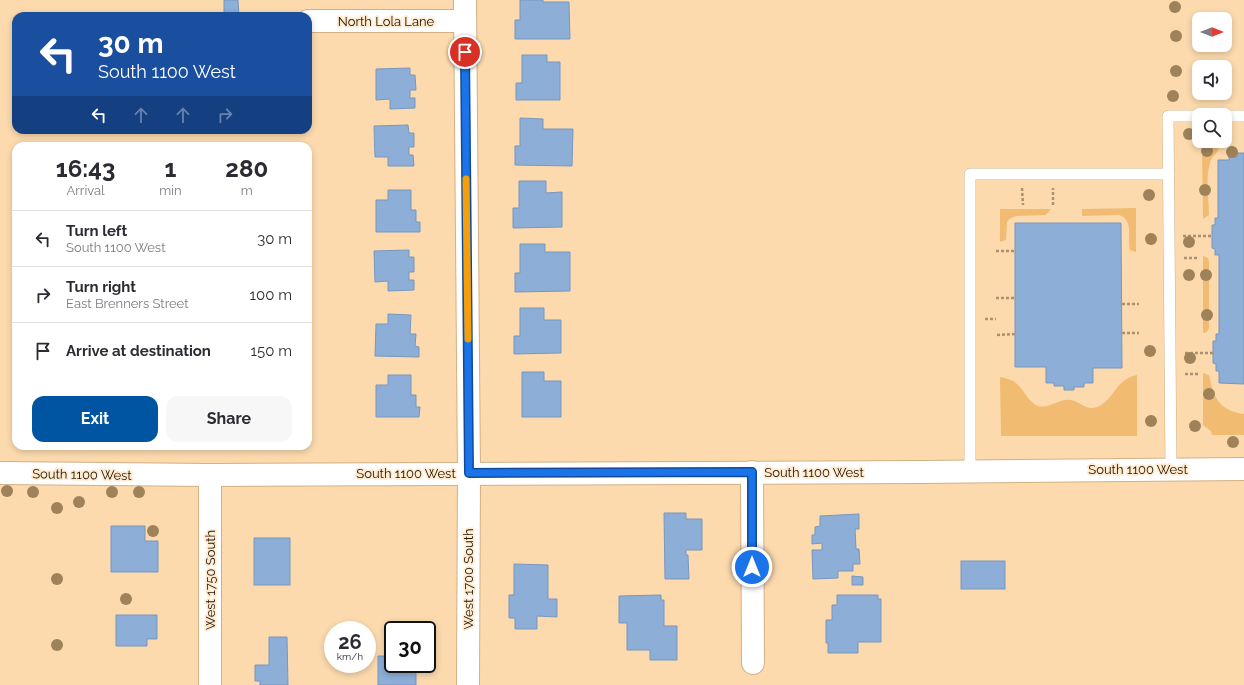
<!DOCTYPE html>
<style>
body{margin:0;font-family:Raleway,sans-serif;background:#f7f7f7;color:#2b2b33;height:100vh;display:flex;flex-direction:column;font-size:15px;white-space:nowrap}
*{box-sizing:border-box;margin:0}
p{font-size:13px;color:#7c7c81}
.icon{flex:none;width:22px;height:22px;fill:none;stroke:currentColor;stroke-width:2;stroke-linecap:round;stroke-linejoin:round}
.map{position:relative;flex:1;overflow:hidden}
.panel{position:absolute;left:12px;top:142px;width:300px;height:308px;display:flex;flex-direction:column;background:#fff;border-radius:12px;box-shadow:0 2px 6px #0003}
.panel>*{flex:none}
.hud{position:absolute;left:12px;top:12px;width:300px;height:122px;border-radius:12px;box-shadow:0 2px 6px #0003;background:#1a4fa0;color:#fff;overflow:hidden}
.needle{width:26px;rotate:90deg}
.buttons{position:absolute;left:1192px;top:12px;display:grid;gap:8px}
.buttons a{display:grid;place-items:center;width:40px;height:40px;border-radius:8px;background:#fff;box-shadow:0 2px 6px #0003;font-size:20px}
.speed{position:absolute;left:324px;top:621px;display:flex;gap:8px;font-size:20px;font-weight:700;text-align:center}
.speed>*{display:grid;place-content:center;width:52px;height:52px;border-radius:50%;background:#fff;box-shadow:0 2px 6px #0003;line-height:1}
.speed small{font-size:10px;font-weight:400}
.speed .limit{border:2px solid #111;border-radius:6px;background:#fff;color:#111}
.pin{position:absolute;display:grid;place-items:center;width:34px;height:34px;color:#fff;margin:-17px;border:2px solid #fff;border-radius:50%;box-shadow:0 1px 4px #0007}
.me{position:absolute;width:44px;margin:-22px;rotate:0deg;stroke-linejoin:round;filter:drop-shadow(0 0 3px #0008)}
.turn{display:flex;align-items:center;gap:14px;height:84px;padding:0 20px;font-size:18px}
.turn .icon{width:52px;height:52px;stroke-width:2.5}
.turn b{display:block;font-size:28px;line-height:34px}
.lanes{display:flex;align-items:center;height:38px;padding:0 20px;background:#0003;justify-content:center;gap:20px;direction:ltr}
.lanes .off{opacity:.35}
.eta{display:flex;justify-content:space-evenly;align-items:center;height:68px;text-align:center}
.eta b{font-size:24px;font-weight:700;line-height:28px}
.action{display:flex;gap:8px;margin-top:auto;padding:8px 20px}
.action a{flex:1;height:46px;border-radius:12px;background:#0055a3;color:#fff;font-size:16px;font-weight:700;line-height:46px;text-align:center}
.action a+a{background:#f7f7f7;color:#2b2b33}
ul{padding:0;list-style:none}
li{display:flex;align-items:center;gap:12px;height:56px;padding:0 20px;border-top:1px solid #e1e1e2}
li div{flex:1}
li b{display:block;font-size:15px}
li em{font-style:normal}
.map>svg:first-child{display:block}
.green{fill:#f1bb72}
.building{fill:#8daed6;stroke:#7797bf}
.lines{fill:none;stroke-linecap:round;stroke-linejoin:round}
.lane-casing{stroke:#d2b085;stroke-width:12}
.street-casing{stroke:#d2b085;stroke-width:24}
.path{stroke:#aa916f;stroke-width:2.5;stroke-dasharray:3 2;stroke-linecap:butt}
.lane{stroke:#fff;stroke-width:11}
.street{stroke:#fff;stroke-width:22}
.tree{fill:#9f825a}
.route-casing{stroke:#114b97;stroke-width:10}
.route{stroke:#1a73e8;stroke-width:7}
.slow{stroke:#f59e0b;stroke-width:7}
.labels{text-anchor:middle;stroke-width:3.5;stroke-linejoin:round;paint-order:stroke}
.street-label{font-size:13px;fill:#221605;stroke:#ffeacf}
</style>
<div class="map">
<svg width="1244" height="685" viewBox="0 0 1244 685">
<rect width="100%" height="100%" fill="#fcdaae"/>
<g class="green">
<path d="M1202,147h17c-1,7 -8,9 -9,16 -5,16 -1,35 -1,52l-6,4z"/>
<path d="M1136,208v44l-6,-2c-3,-12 4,-31 -11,-35l-37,1v-7z"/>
<path d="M1000,209h51l-5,6 -30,1 -7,3 -2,3 -1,18 -6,2z"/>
<path d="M1203,256l5,2 1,4v66l-2,4 -4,1z"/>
<path d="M1203,373l6,2c5,24 10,35 35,39v21h-32l-1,-4 -8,-6z"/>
<path d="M1137,375v61h-136l-1,-59c6,1 13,3 17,7 8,7 11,18 21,22 12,3 21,-8 33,-6 10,2 15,11 26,7 17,-6 18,-28 40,-32z"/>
</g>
<g class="building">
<path d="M224,0h14l1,16h-15z"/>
<path d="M520,0h23v2h26l1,37h-55v-19h5z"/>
<path d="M522,55h25v7h13v38h-44v-17h6z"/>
<path d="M410,68v7h5l1,15h-6v8h5v10l-25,1v-10l-14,1v-31z"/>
<path d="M520,118l23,1v10h30l-1,37 -57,-1v-19h5z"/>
<path d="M408,125l1,8h5v14h-5v8h4l1,11h-26v-9h-13l-1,-31z"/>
<path d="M1237,153h7v231l-25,-1v-12h-3v-7l-3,-1v-22h3v-7h3v-79h-4v-6l-3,-1v-23h3v-7h3v-58h11v-3h8z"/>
<path d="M519,181h27v12l16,-1v35l-49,1v-20h6z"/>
<path d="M388,190h23v20h5v12h4v10h-44v-32h12z"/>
<path d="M1015,223h106l1,145h-29v15h-9v4h-10v3h-10v-4h-10v-3h-8v-16h-31z"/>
<path d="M520,244h25v8h25v39l-55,1v-19h5z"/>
<path d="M409,250v7h5v15h-5v8h5v10l-26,1v-10l-13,1 -1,-31z"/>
<path d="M520,308h24v12h17v33l-47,1v-18h6z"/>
<path d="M388,314l23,1 -1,19h6l-1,12 4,1v10l-44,-1 1,-32h12z"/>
<path d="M522,372h22v9h17v36h-39z"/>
<path d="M388,375h23v20h5v12h4l-1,10h-43v-32h12z"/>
<path d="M664,513h22v6h16v31h-16v5h2l1,24h-24z"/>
<path d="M859,514v15h-4l1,20h3l1,15h-7v7h-15v7l-25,1 -1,-29h10v-7l-10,1v-9h3v-8l5,-1v-10z"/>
<path d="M111,526h34v15h13v31h-47z"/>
<rect x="254" y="538" width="36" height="47"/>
<rect x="961" y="561" width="44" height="28"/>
<path d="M514,564l34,1v34h9v18l-20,-1v13h-22v-11h-6v-23h5z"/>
<path d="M852,576l11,1v8h-11z"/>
<path d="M661,595v5h3v26h13v34h-27v-10h-23v-27h-8v-27z"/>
<path d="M837,595h41v4h3v43h-23v11h-30v-10h-2v-23h6v-15h5z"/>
<path d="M116,615h41v24h-10v7h-31z"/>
<path d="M269,637h18l1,48h-28v-4h-5v-16h14z"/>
<path d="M378,656h15v8h23v21h-38z"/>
</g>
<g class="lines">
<g class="lane-casing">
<g id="lane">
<path d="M1225,116h19"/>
<path d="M1171,468l-3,-352h31"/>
<path d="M970,471v-297h199"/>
</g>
</g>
<g class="street-casing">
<g id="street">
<path d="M465,0l4,473 -1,212"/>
<path d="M308,21h157"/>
<path d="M752,472l1,191"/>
<path d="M0,473l210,2 712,-3 322,-3"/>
<path d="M210,475v210"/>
</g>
</g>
<g class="path">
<path d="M1022,188l1,17"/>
<path d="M1053,205v-17"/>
<path d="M1183,236h29"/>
<path d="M996,251h19"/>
<path d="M1184,258h15"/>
<path d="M996,298h19"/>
<path d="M1122,304h17"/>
<path d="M985,319h11"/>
<path d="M1122,333h17"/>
<path d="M997,335l18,-1"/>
<path d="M1185,353h28"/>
<path d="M1185,374h14"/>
</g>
<use href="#lane" class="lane"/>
<use href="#street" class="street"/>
</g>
<g class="tree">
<circle cx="1175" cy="7" r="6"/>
<circle cx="1176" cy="36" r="6"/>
<circle cx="1176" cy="71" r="6"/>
<circle cx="1173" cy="96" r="6"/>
<circle cx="1189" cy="134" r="6"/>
<circle cx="1207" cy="151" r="6"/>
<circle cx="1232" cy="152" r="6"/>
<circle cx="1205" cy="190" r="6"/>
<circle cx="1149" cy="195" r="6"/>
<circle cx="1151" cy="239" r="6"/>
<circle cx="1189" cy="242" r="6"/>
<circle cx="1189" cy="275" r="6"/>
<circle cx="1206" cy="275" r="6"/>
<circle cx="1207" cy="315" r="6"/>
<circle cx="1150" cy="351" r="6"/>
<circle cx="1190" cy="358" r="6"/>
<circle cx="1209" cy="394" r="6"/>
<circle cx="1151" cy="421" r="6"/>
<circle cx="1195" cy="426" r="6"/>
<circle cx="1233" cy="442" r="6"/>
<circle cx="7" cy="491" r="6"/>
<circle cx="33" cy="492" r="6"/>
<circle cx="112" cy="492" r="6"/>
<circle cx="139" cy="492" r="6"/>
<circle cx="79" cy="502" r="6"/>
<circle cx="57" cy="508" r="6"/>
<circle cx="153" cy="531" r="6"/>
<circle cx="57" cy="579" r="6"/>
<circle cx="126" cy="599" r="6"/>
<circle cx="57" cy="645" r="6"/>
</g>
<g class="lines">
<g class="route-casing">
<path id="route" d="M465,52l4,421 283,-1v95"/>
</g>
<use href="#route" class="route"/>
<path class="slow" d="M466,179l2,160"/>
</g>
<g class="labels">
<g class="street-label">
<text x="386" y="26">North Lola Lane</text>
<text x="1138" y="474">South 1100 West</text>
<text x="814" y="477">South 1100 West</text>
<text x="406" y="478">South 1100 West</text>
<text transform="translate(82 474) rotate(1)" y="5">South 1100 West</text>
<text transform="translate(468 579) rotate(-90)" y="5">West 1700 South</text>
<text transform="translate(210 580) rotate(-90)" y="5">West 1750 South</text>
</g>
</g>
</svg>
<div class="buttons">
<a><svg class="needle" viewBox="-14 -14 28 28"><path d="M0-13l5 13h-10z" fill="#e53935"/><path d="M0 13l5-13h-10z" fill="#7c7c81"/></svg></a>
<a><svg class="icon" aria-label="sound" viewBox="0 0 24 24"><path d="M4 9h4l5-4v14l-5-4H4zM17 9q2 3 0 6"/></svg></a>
<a><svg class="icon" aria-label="search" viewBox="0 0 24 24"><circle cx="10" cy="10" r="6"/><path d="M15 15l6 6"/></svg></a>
</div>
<div class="speed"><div>26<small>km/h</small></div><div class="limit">30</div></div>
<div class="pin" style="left:465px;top:52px;background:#d93025"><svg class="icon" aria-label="arrive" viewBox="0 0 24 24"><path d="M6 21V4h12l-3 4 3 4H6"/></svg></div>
<svg class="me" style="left:752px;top:567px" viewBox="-20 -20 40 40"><circle r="17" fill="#1a73e8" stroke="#fff" stroke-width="3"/><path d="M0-11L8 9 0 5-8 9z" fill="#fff"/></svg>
<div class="hud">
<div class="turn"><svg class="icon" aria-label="left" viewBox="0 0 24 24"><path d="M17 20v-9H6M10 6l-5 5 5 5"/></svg><div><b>30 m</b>South 1100 West</div></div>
<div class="lanes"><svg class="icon" aria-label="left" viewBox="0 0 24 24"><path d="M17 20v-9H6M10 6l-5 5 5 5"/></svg><svg class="icon off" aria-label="ahead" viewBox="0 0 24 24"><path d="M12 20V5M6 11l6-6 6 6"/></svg><svg class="icon off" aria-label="ahead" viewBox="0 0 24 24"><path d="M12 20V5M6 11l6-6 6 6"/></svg><svg class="icon off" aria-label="right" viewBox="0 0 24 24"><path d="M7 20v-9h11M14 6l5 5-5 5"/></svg></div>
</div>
<section class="panel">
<div class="eta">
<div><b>16:43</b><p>Arrival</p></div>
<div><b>1</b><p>min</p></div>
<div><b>280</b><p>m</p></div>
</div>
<ul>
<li><svg class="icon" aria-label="left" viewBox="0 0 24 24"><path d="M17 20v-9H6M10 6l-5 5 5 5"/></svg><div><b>Turn left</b><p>South 1100 West</p></div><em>30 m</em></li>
<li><svg class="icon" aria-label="right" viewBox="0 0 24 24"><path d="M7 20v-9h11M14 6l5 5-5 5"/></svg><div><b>Turn right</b><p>East Brenners Street</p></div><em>100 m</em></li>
<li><svg class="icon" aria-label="arrive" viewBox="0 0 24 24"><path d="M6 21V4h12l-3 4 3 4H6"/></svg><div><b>Arrive at destination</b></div><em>150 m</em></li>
</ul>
<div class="action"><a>Exit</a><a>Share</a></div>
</section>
</div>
